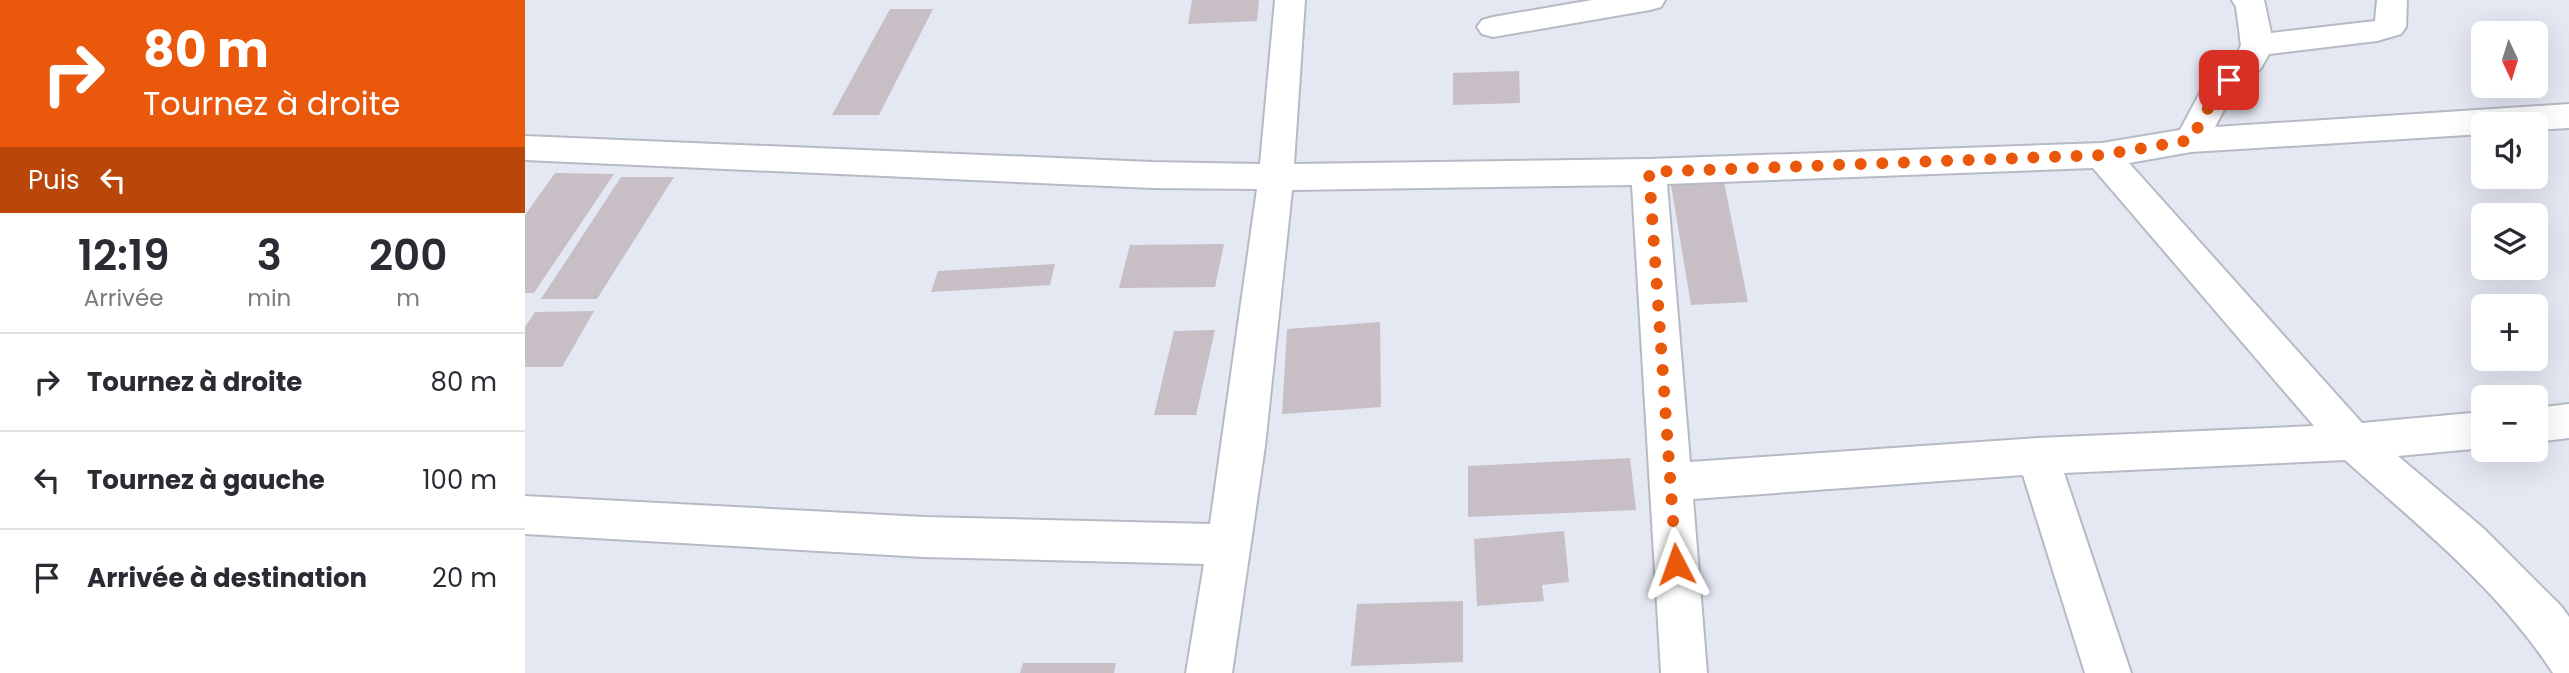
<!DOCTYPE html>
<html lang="fr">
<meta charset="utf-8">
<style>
body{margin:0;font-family:Poppins,sans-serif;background:#f2f2f3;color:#2b2b33;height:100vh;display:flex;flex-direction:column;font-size:26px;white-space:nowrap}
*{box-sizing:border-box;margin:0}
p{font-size:23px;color:#7c7c81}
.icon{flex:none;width:38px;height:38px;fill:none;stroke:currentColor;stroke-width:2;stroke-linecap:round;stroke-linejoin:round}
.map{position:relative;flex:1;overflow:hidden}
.panel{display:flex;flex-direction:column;background:#fff;width:525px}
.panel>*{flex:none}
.top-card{background:#ea580c;color:#fff;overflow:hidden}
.needle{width:46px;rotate:176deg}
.tools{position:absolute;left:1946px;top:21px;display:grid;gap:14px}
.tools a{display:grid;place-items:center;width:77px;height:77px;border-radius:10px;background:#fff;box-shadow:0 7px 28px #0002;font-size:35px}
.pin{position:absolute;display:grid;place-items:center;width:60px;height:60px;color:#fff;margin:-30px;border-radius:14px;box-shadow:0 4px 10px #0006}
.me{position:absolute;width:77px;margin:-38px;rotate:356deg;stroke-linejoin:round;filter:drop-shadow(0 0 5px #0008)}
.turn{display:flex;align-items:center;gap:24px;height:147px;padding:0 28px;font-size:32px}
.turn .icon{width:91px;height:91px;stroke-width:2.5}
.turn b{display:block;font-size:49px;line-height:60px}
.then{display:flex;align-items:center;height:66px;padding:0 28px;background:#0003;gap:14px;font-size:26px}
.eta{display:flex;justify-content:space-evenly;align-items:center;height:119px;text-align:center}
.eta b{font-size:42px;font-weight:600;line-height:49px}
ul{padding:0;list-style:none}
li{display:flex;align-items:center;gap:21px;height:98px;padding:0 28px;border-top:2px solid #e1e1e2}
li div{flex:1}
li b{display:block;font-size:26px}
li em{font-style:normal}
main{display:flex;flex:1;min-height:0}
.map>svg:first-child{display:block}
.building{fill:#c8bec5}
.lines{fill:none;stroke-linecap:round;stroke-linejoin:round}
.minor-casing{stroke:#b6bac5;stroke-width:4}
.minor{fill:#fff;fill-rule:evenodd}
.route{stroke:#ea580c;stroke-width:12;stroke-dasharray:0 21.6}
</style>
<main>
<section class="panel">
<div class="top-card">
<div class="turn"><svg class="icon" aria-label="right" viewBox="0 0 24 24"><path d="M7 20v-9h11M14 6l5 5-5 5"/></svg><div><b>80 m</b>Tournez à droite</div></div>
<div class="then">Puis<svg class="icon" aria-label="left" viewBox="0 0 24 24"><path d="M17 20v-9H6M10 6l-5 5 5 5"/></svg></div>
</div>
<div class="eta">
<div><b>12:19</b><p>Arrivée</p></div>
<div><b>3</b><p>min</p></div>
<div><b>200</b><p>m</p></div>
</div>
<ul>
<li><svg class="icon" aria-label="right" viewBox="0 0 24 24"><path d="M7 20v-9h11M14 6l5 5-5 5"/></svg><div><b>Tournez à droite</b></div><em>80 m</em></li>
<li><svg class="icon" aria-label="left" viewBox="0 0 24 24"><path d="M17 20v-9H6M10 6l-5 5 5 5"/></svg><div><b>Tournez à gauche</b></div><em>100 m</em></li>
<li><svg class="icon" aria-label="arrive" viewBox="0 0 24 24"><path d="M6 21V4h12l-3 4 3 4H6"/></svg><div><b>Arrivée à destination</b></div><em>20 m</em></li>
</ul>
</section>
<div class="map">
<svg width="2044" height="673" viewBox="0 0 2044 673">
<rect width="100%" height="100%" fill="#e4e8f3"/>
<g class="building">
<path d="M667,0h67l-2,21 -69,3z"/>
<path d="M365,9h43l-54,106h-47z"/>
<path d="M994,71l1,32 -67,2v-32z"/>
<path d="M30,173l59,1 -80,119h-9v-78z"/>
<path d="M96,177h53l-77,122h-56z"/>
<path d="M1199,182l24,120 -57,3 -20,-120z"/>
<path d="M699,244l-9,43 -96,1 11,-43z"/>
<path d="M530,264l-5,21 -119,7 7,-21z"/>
<path d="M69,311l-32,56h-37v-40l10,-15z"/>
<path d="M855,322l1,85 -99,7 5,-85z"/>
<path d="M690,330l-19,85h-42l20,-84z"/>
<path d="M1105,458l6,52 -168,7v-51z"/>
<path d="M1039,531l5,51 -27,3 2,16 -67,5 -3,-67z"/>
<path d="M938,601v61l-112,4 6,-62z"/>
<path d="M498,663h93l-2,10h-94z"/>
</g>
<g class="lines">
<g class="minor-casing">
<g id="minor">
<path d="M750,0h30l-11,164 355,-5 453,-16 78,-13 22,-41 35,-35 4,-9 -5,-38 -4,-7h32l7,33 104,-12 2,-21h30l-1,27 -5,7 -24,7 -108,13 -8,14 -34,36 -12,23 354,-23v24l-33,2v-6h-53v10l-292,18 -62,11 233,260 121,-11v36l-85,8 85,72 78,78 8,11v56h-16c-54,-83 -134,-147 -208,-213l-281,13 67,200h-46l-62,-198 -330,24 14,174h-46l-29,-488 -340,5 -27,256 -33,227h-46l18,-109 -280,-7 -399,-23v-38l399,21 286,7 47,-335 -105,-1 -627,-28v-24l627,26 108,2zM1568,168l221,258 -276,12 -348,24 -23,-278z"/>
<path d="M1067,0h73l-4,7 -11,3 -157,27 -11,-3 -5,-7 5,-7 11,-3z"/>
<path d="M2044,404v34l-33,4v-34z"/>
</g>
</g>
<use href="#minor" class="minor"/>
</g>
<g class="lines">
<path class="route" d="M1151,564l-27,-392 453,-17 89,-15 23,-43 15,-17"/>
</g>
</svg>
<div class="tools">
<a><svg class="needle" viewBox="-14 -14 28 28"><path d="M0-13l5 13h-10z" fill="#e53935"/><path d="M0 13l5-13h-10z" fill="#7c7c81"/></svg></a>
<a><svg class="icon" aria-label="sound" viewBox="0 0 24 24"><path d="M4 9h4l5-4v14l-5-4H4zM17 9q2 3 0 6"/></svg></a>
<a><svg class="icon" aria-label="layers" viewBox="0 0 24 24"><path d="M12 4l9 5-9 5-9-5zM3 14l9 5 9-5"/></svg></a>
<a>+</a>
<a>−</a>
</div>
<div class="pin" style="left:1704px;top:80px;background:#d93025"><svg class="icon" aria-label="arrive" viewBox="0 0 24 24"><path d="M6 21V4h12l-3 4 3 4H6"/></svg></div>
<svg class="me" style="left:1151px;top:564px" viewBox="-20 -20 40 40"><path d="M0-17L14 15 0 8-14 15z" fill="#ea580c" stroke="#fff" stroke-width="4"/></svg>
</div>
</main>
